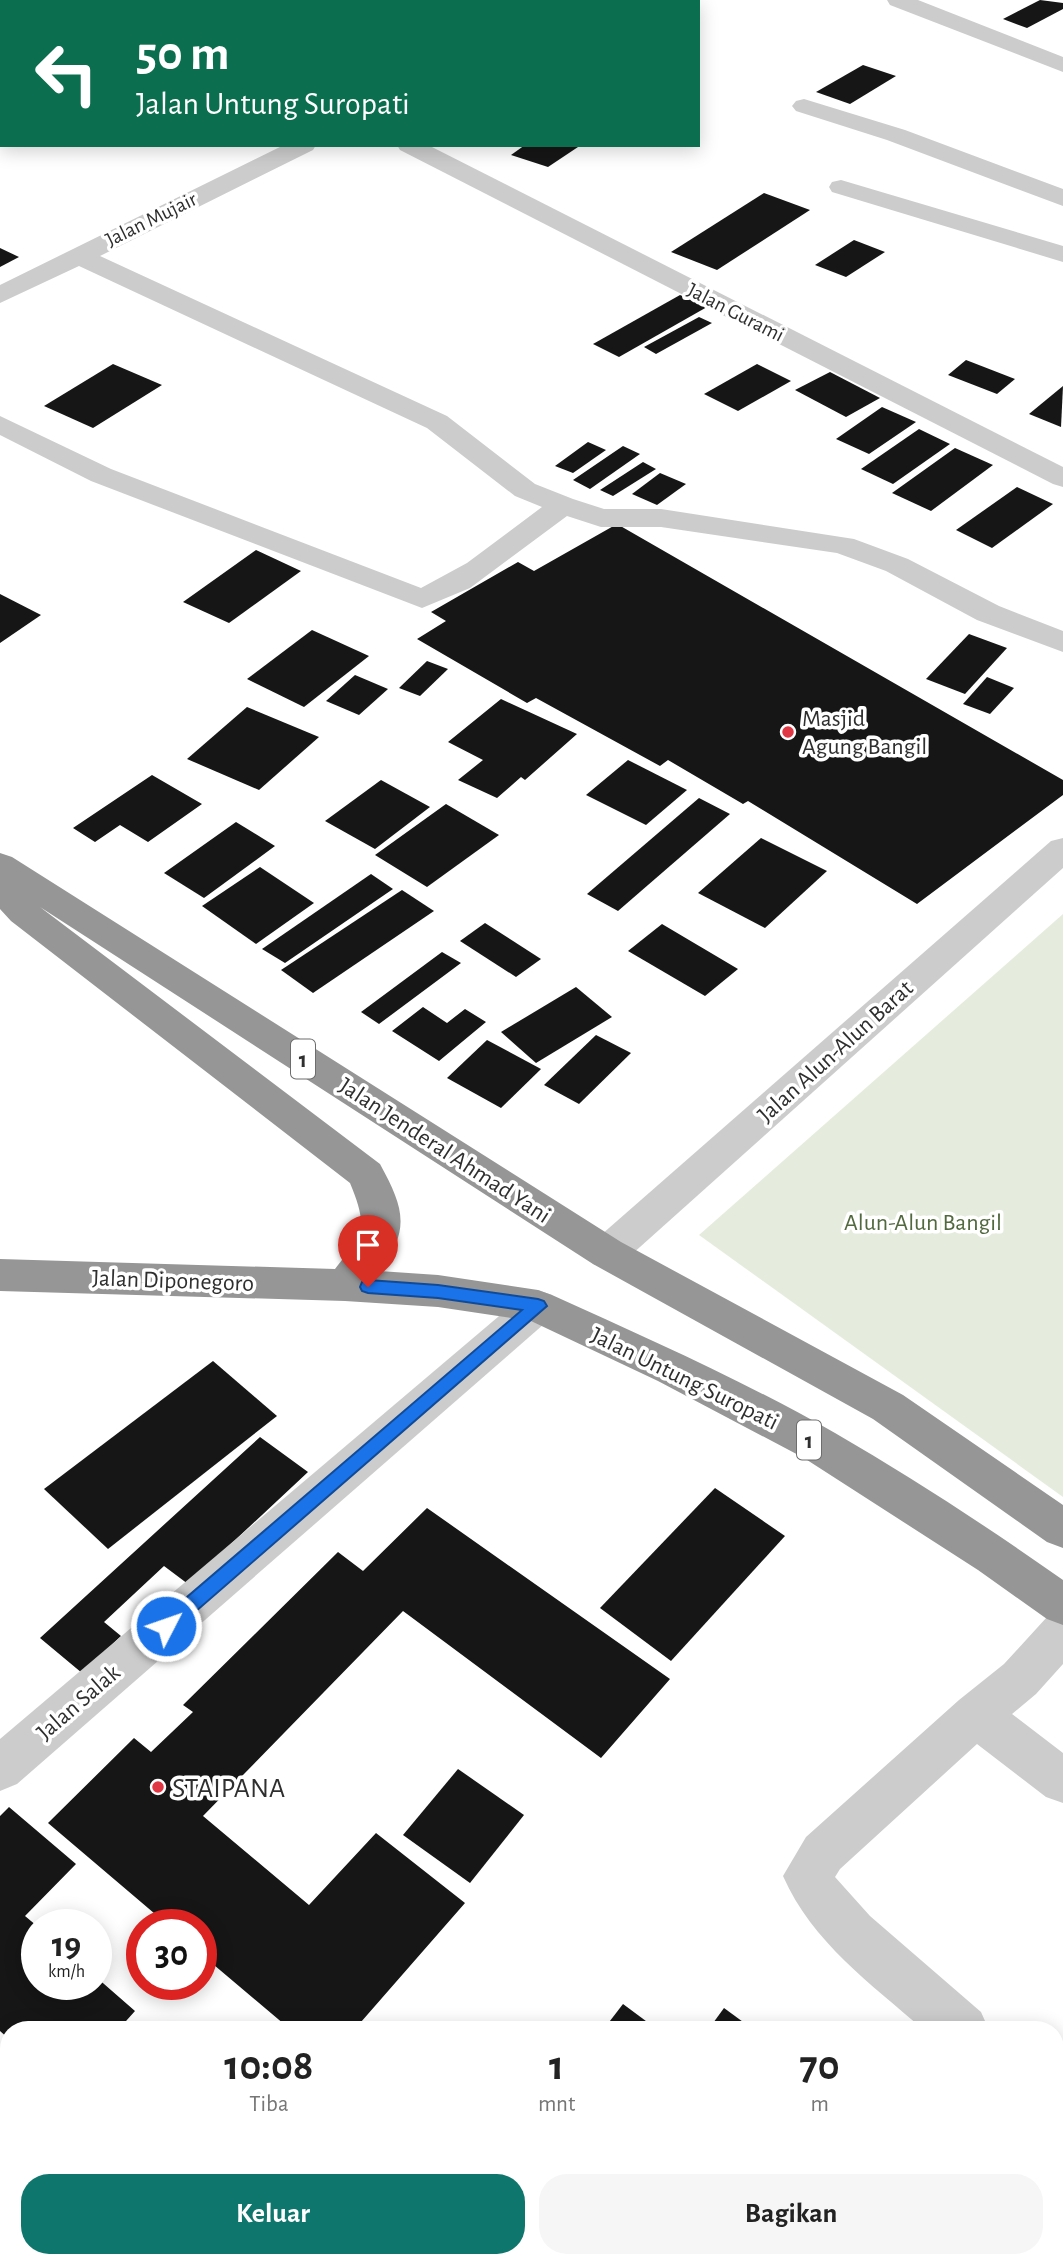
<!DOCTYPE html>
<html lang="id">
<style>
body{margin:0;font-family:"Alegreya Sans",sans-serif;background:#f6f6f6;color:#222;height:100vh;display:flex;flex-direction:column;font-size:26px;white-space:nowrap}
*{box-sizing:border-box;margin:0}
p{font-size:23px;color:#767676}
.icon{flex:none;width:38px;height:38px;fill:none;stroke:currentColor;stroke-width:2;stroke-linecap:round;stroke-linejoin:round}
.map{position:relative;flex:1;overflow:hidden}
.side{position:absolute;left:0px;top:2021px;width:1064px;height:247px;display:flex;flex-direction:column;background:#fff;border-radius:28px 28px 0 0;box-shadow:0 4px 18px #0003}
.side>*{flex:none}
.banner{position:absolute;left:0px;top:0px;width:700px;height:147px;box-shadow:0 4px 18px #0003;background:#0b6e4f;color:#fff;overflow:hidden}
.speed{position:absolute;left:21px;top:1909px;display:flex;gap:14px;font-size:35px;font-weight:700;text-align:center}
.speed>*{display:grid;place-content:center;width:91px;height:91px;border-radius:50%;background:#fff;box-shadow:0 4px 18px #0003;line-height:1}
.speed small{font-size:18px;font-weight:400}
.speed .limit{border:10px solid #d22;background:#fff;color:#111}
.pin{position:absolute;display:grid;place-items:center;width:60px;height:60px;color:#fff;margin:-72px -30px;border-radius:50% 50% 50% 0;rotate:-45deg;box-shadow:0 0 7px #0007}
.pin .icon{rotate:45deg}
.me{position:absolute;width:77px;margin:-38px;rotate:49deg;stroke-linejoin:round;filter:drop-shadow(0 0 5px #0008)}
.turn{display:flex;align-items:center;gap:24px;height:147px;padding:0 21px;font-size:32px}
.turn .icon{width:91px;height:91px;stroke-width:2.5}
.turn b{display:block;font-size:49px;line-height:60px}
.eta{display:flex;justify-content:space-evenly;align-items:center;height:119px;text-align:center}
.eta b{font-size:42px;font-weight:700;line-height:49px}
.action{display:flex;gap:14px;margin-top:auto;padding:14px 21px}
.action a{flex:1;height:80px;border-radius:28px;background:#0f766e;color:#fff;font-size:28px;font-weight:700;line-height:80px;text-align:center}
.action a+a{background:#f6f6f6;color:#222}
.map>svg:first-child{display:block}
.green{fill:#e5ecdd}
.building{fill:#161616}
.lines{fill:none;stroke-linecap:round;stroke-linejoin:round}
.street{fill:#ccc;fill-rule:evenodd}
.highway{fill:#969696;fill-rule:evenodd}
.route{fill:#1a73e8;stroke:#114b97;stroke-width:2}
.poi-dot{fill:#df3844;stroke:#fff;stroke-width:2.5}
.labels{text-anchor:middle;stroke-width:7;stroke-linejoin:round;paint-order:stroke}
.far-street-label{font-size:21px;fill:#2f2f2f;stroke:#fff}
.shield{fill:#fff;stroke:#6d6d6d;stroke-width:2}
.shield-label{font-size:23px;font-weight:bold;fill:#2f2f2f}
.poi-label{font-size:24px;fill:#2f2f2f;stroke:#fff;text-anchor:start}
.street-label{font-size:24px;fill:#2f2f2f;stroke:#fff}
.park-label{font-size:24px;fill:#52693e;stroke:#fff}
.near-poi-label{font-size:28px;fill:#2f2f2f;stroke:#fff;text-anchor:start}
</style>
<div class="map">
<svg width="1063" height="2267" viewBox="0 0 1063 2267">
<rect width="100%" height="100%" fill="#fff"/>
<path class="green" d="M1063,914v583l-364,-262z"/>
<g class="building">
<path d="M1040,0l23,3v6l-36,19 -24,-9z"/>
<path d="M863,65l33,11 -46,28 -34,-12z"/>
<path d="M525,145h56l-33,22 -37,-12z"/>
<path d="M764,193l46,17 -93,60 -46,-18z"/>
<path d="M854,240l31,12 -39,25 -31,-12z"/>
<path d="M0,248l19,9 -19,10z"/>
<path d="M680,295l27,12 -88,50 -26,-13z"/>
<path d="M699,317l13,6 -56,31 -12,-7z"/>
<path d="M966,360l49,19 -18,15 -49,-19z"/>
<path d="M113,364l49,21 -69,43 -49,-22z"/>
<path d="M757,364l34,17 -53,30 -34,-17z"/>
<path d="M830,372l50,26 -34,19 -51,-27z"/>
<path d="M1063,386l-2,41 -32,-13z"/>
<path d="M882,407l34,15 -47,32 -33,-15z"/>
<path d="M919,429l31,15 -57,40 -32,-15z"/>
<path d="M588,442l18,8 -33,23 -18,-7z"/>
<path d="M623,446l17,8 -50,35 -17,-9z"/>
<path d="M955,448l38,17 -62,46 -39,-18z"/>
<path d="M643,462l13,7 -43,27 -13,-6z"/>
<path d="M660,473l26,11 -29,21 -25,-11z"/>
<path d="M1017,487l36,17 -61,44 -36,-18z"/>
<path d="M617,524l446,256v15l-146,109 -169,-103 -5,3 -75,-44 -8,6 -124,-68 -9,5 -110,-64 29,-18 -15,-9 87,-50 16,9z"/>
<path d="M256,550l45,21 -72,52 -46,-21z"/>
<path d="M0,594l41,21 -41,28z"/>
<path d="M312,630l57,26 -65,51 -57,-28z"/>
<path d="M969,634l38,14 -42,46 -39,-15z"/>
<path d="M427,661l21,8 -28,27 -21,-8z"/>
<path d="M355,675l33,14 -29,26 -33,-14z"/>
<path d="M987,677l27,11 -24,26 -27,-10z"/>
<path d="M501,699l76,35 -52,46 -4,-3 -24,21 -39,-18 25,-20 -35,-18z"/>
<path d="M247,707l72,30 -60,53 -72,-31z"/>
<path d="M628,760l59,30 -41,35 -60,-30z"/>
<path d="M152,775l50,29 -54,38 -28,-17 -25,17 -22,-14z"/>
<path d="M381,780l49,27 -55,42 -50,-28z"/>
<path d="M699,798l31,16 -112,97 -31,-17z"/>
<path d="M446,804l53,31 -72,52 -52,-32z"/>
<path d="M236,822l39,24 -71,52 -40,-25z"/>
<path d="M761,838l66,33 -62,57 -67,-35z"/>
<path d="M260,867l54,36 -58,41 -54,-38z"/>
<path d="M371,874l22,15 -108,74 -23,-14z"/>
<path d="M402,890l32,21 -121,82 -32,-23z"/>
<path d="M485,923l56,36 -25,18 -56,-36z"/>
<path d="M662,924l76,45 -33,27 -77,-45z"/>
<path d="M442,952l19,11 -82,61 -18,-12z"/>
<path d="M576,987l36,30 -76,46 -35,-31z"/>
<path d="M423,1007l24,16 18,-14 21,13 -47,39 -47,-30z"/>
<path d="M596,1035l35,18 -52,51 -35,-19z"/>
<path d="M487,1040l54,29 -40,39 -54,-30z"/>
<path d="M213,1361l64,55 -169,133 -64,-60z"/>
<path d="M260,1437l48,35 -120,112 -24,-18 -60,56 17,14 -39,37 -42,-35z"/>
<path d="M715,1488l70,48 -114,125 -71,-53z"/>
<path d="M427,1508l243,171 -69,79 -198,-147 -200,205 106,89 67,-72 89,70 -111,127h-63l-90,-76v-29h-33l-120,-102 86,-85 17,14 42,-40 -10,-7 155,-153 25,19z"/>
<path d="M458,1769l66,46 -54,68 -67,-48z"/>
<path d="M9,1807l67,57 -51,52 12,10v58h59v-7l39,34 -17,19h-109v9l-9,-8v-215z"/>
<path d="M623,2004l35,26h-55z"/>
<path d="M724,2008l30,22h-46z"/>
<path d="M0,2063l9,8v172l-9,-8z"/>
<path d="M1055,2142l8,7v118h-98l-8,-8h98z"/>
<path d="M26,2259h121l-7,8h-106z"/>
</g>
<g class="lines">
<g class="street">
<path d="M122,0h25l1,2h-25z"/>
<path d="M563,0h24l1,2h-24z"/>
<path d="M622,0h26l-27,2z"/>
<path d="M887,0h31l145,57v15l-173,-67z"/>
<path d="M804,99l101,31 158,59v17l-176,-66 -91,-29 -4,-5 4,-5z"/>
<path d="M284,145h32l-3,5 -213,106 347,160 88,68 38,15 31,10h57l193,30 54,20 91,47 64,25v21l-86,-32 -91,-49 -49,-18 -176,-26h-60l-34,-11 -97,72 -48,20 -331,-127 -91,-46v-19l111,53 310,119 46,-25 75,-56 -27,-11 -88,-68 -348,-162 -79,37v-18z"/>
<path d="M397,145h31l635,322v20l-10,-3 -653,-334z"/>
<path d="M841,180l222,66v16l-231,-70 -3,-5 3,-5z"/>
<path d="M1063,838v30l-442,396 -14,5 -14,-5 -6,-11 6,-11 458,-401z"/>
<path d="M538,1290l14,5 6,11 -6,11 -535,467 -17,7v-52l524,-444z"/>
<path d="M1063,1611v53l-27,30 -24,20 51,39v50l-17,-6 -69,-53 -137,125 -5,8 35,39 111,96 8,18h-65c-53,-46 -112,-88 -141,-154l23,-39 153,-137 45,-36 43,-47z"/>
<path d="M1055,2085l8,3v56l-8,-3z"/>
</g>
<path class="highway" d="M0,853l12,4 609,385 282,153 160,110v43l-16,-6 -174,-123 -280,-155 -553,-357 340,257c24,44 31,66 -1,107l59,4 100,15 14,5c95,43 192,86 283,138 78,45 154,95 228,147v45l-16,-6 -69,-49 -174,-112 -146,-77 -127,-60 -93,-14 -93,-6 -345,-10v-32l335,10c29,-37 33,-42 15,-86l-339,-262 -11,-12z"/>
</g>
<path class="route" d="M368,1280l70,5 100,14 6,2 3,5 -375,326 -6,3 -7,-3 -3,-6 3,-5 363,-311 -84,-12 -70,-5 -6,-2 -2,-4 2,-5z"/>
<g class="poi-dot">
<circle cx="788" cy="732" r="7"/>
<circle cx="158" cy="1787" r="7"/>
</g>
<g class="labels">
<g class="far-street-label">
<text transform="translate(151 219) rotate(-26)" y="7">Jalan Mujair</text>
<text transform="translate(736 312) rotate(27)" y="7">Jalan Gurami</text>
</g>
<g class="shield">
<rect x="291" y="1039.5" width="24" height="39" rx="5"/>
<rect x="797" y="1420.5" width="24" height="39" rx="5"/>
</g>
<g class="shield-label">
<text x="303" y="1067">1</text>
<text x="809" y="1448">1</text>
</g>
<g class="poi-label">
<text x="802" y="726">Masjid<tspan x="802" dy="28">Agung Bangil</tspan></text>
</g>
<g class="street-label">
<text transform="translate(835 1051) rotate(-42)" y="8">Jalan Alun-Alun Barat</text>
<text transform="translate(445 1150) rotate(33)" y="8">Jalan Jenderal Ahmad Yani</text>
<text transform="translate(173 1280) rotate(2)" y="8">Jalan Diponegoro</text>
<text transform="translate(685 1378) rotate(26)" y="8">Jalan Untung Suropati</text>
<text transform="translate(78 1702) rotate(-41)" y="8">Jalan Salak</text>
</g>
<g class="park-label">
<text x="923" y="1230">Alun-Alun Bangil</text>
</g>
<g class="near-poi-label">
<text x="172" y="1797">STAIPANA</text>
</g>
</g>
</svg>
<div class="speed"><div>19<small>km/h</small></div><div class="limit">30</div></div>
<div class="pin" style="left:368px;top:1287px;background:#d93025"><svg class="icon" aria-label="arrive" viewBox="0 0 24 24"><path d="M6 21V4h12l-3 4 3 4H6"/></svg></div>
<svg class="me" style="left:166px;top:1626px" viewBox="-20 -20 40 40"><circle r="17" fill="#1a73e8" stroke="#fff" stroke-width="3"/><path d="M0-11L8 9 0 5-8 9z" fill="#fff"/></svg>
<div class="banner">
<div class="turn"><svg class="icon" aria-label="left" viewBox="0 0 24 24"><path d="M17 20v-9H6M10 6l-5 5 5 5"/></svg><div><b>50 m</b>Jalan Untung Suropati</div></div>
</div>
<section class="side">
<div class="eta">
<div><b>10:08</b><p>Tiba</p></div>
<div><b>1</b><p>mnt</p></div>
<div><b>70</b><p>m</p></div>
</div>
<div class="action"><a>Keluar</a><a>Bagikan</a></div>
</section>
</div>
